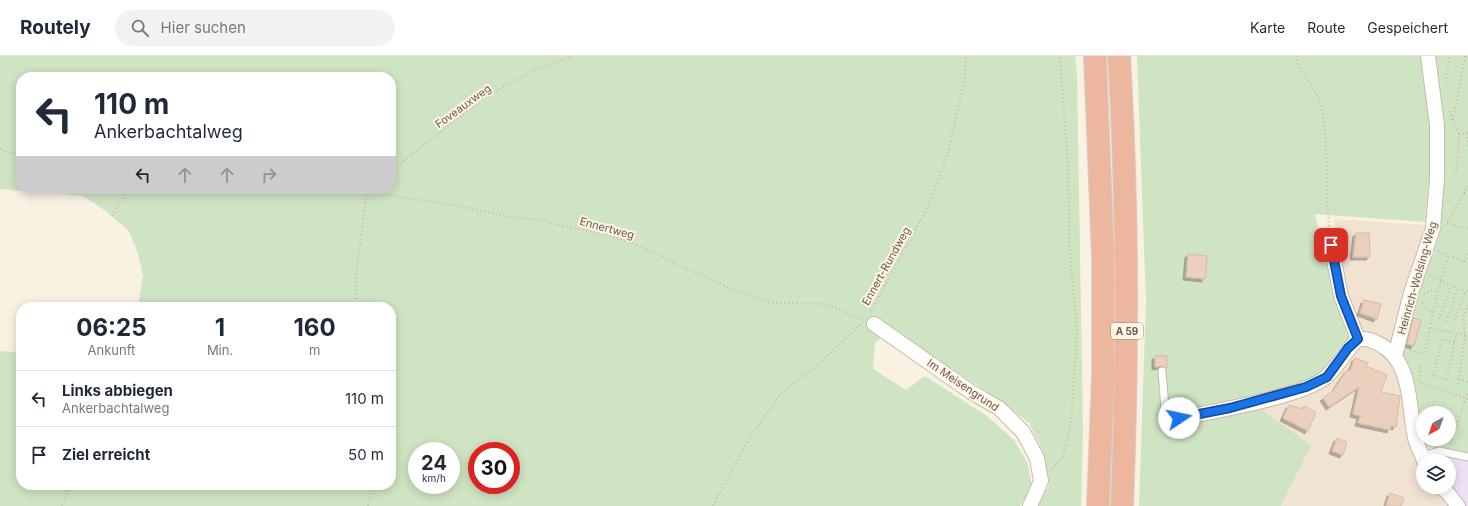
<!DOCTYPE html>
<html lang="de">
<style>
body{margin:0;font-family:Inter,sans-serif;background:#f2f2f3;color:#1f2937;height:100vh;display:flex;flex-direction:column;font-size:15px;white-space:nowrap}
*{box-sizing:border-box;margin:0}
p{font-size:13px;color:#747a83}
.icon{flex:none;width:22px;height:22px;fill:none;stroke:currentColor;stroke-width:2;stroke-linecap:round;stroke-linejoin:round}
.map{position:relative;flex:1;overflow:hidden}
.drawer{position:absolute;left:16px;top:246px;width:380px;height:188px;display:flex;flex-direction:column;background:#fff;border-radius:16px;box-shadow:0 2px 10px #0003}
.drawer>*{flex:none}
.top-card{position:absolute;left:16px;top:16px;width:380px;height:122px;border-radius:16px;box-shadow:0 2px 10px #0003;background:#fff;color:#1f2937;overflow:hidden}
.needle{width:26px;rotate:220deg}
.tools{position:absolute;left:1416px;top:350px;display:grid;gap:8px}
.tools a{display:grid;place-items:center;width:40px;height:40px;border-radius:50%;background:#fff;box-shadow:0 2px 10px #0003;font-size:20px}
.speed{position:absolute;left:408px;top:386px;display:flex;gap:8px;font-size:20px;font-weight:700;text-align:center}
.speed>*{display:grid;place-content:center;width:52px;height:52px;border-radius:50%;background:#fff;box-shadow:0 2px 10px #0003;line-height:1}
.speed small{font-size:10px;font-weight:400}
.speed .limit{border:6px solid #d22;background:#fff;color:#111}
.pin{position:absolute;display:grid;place-items:center;width:34px;height:34px;color:#fff;margin:-17px;border-radius:8px;box-shadow:0 2px 6px #0006}
.me{position:absolute;width:44px;margin:-22px;rotate:79deg;stroke-linejoin:round;filter:drop-shadow(0 0 3px #0008)}
.turn{display:flex;align-items:center;gap:14px;height:84px;padding:0 12px;font-size:18px}
.turn .icon{width:52px;height:52px;stroke-width:2.5}
.turn b{display:block;font-size:28px;line-height:34px}
.lanes{display:flex;align-items:center;height:38px;padding:0 12px;background:#0003;justify-content:center;gap:20px;direction:ltr}
.lanes .off{opacity:.35}
.eta{display:flex;justify-content:space-evenly;align-items:center;height:68px;text-align:center}
.eta b{font-size:24px;font-weight:700;line-height:28px}
ul{padding:0;list-style:none}
li{display:flex;align-items:center;gap:12px;height:56px;padding:0 12px;border-top:1px solid #e0e1e3}
li div{flex:1}
li b{display:block;font-size:15px}
li em{font-style:normal}
header{display:flex;align-items:center;gap:24px;box-sizing:border-box;height:56px;padding:0 20px;background:#fff;border-bottom:1px solid #e0e1e3}
header strong{font-size:19px}
nav{display:flex;gap:22px;margin-inline-start:auto;font-size:14px}
.search{width:280px;height:36px;background:#f2f2f3;display:flex;align-items:center;gap:10px;box-sizing:border-box;padding:0 14px;border-radius:22px;color:#747a83;font-size:15px}
.map>svg:first-child{display:block}
.residential{fill:#f0e3d1}
.education{fill:#eedff5}
.green{fill:#cfe4c2;fill-rule:evenodd}
.building{fill:#ebd1bd;stroke:#dcb89f;filter:url(#shadow)}
.lines{fill:none;stroke-linecap:round;stroke-linejoin:round}
.service-casing{stroke:#c8b9aa;stroke-width:9}
.minor-casing{stroke:#c8b9aa;stroke-width:16}
.motorway-casing{stroke:#d6d1cd;stroke-width:24}
.path{stroke:#cfb4a0;stroke-width:2;stroke-dasharray:1 3;stroke-linecap:butt}
.service{stroke:#fff;stroke-width:7}
.minor{stroke:#fff;stroke-width:14}
.motorway{stroke:#edb69f;stroke-width:22}
.route-casing{stroke:#114b97;stroke-width:10}
.route{stroke:#1a73e8;stroke-width:7}
.labels{text-anchor:middle;stroke-width:4;stroke-linejoin:round;paint-order:stroke}
.shield{fill:#fdf5e7;stroke:#99887a;stroke-width:1}
.shield-label{font-size:10px;font-weight:bold;fill:#6e594b}
.street-label{font-size:11px;fill:#6e594b;stroke:#fdf5e7}
</style>
<header>
<strong>Routely</strong>
<div class="search"><svg class="icon" aria-label="search" viewBox="0 0 24 24"><circle cx="10" cy="10" r="6"/><path d="M15 15l6 6"/></svg>Hier suchen</div>
<nav><a>Karte</a><a>Route</a><a>Gespeichert</a></nav>
</header>
<div class="map">
<svg width="1468" height="450" viewBox="0 0 1468 450">
<defs>
<filter id="shadow"><feDropShadow dx="-3" dy="3" stdDeviation="0" flood-color="#0004"/></filter>
</defs>
<rect width="100%" height="100%" fill="#f9f1e2"/>
<path class="residential" d="M1334,163l91,6 -31,125 8,28 16,89 5,8v12h10l18,19h-170l30,-61 -63,-45 75,-28 14,-23 16,-15z"/>
<path class="education" d="M1439,399l29,5v46h-3l-7,-11 -9,-8v-26h-13z"/>
<g class="green">
<path d="M0,0h1075l2,18 6,356 -2,76h-43l11,-21 -6,-34 -14,-28 -33,-26 -52,-32 -52,-37 -17,15 -2,26 33,21 19,-14 62,40 27,24 14,24 4,23 -12,19h-1020v-155l21,2v132h370v-178h-255l3,-6 4,-25 -5,-22 -9,-23 -17,-15 -16,-12 -14,-8 -82,-7zM21,21h370v112h-370zM417,395h34v34h-34zM477,395h34v34h-34z"/>
<path d="M1137,0h286l11,68 -9,98 -110,-8 9,42 29,78 -16,15 -14,23 -35,16 -40,12 63,45 -30,61h-142l7,-204z"/>
<path d="M1434,0h34v398l-45,-8 -21,-88 12,-59 25,-73zM1423,357h26v26h-26z"/>
</g>
<g class="building">
<path d="M1356,177h13l1,24h-17z"/>
<path d="M1188,198l19,2 -2,23 -19,-2z"/>
<path d="M1364,244l17,4 -4,15 -17,-6z"/>
<path d="M1413,262l8,2 -7,26 -7,-2z"/>
<path d="M1155,300h12v12l-5,-2 -7,1z"/>
<path d="M1355,302l13,5 -2,3 21,9 -6,17 19,4 -4,31 -5,-1 -1,4 -32,-7 2,-7 -7,-2 6,-27 -30,20 -6,-9 10,-7 14,-21 3,1z"/>
<path d="M1289,349l14,4 1,-3 12,6 -8,19 -25,-13z"/>
<path d="M1337,382l10,4 -4,13 -11,-4z"/>
<path d="M1390,437l14,5 -3,8h-15z"/>
</g>
<g class="lines">
<g class="service-casing">
<g id="service">
<path d="M1162,315l4,50"/>
<path d="M1423,400l16,-5 29,6"/>
</g>
</g>
<g class="minor-casing">
<g id="minor">
<path d="M1331,189l10,51 17,43c8,-1 14,1 21,5 34,17 29,62 36,94 2,8 7,15 9,23"/>
<path d="M874,268l97,68 28,16 24,24 14,26 4,23 -11,25"/>
<path d="M1395,300l16,-63 22,-65 4,-49v-54l-9,-69"/>
<path d="M1166,365c32,-7 141,-24 161,-45 12,-11 19,-26 31,-37"/>
<path d="M1440,431l7,5 11,14"/>
</g>
</g>
<g class="motorway-casing">
<g id="motorway">
<path d="M1095,0l8,202v119l-5,129"/>
<path d="M1119,0c9,150 9,300 3,450"/>
</g>
</g>
<g class="path">
<path d="M1296,0c3,19 21,31 25,49 9,42 3,85 9,128"/>
<path d="M1445,26l5,-26"/>
<path d="M1449,55l10,23 -2,37 -5,7"/>
<path d="M1453,64l12,-64"/>
<path d="M1459,78l8,-1 1,16"/>
<path d="M0,93l7,3 14,2"/>
<path d="M391,115l94,-74 50,-27 38,-14"/>
<path d="M346,133l108,16 56,12 28,3 72,16 23,7 56,27 51,22 32,11 54,1 36,15"/>
<path d="M1464,137h4"/>
<path d="M112,160l15,-27"/>
<path d="M1448,166l20,-37"/>
<path d="M1447,167l21,6"/>
<path d="M1438,195l30,12"/>
<path d="M1464,206l4,-9"/>
<path d="M1429,220l39,16"/>
<path d="M1424,238l7,-4 7,2"/>
<path d="M1422,247l3,6 8,3 15,-57"/>
<path d="M356,251v-31l11,-85 2,-2"/>
<path d="M871,255l54,-99 14,-33 10,-31 16,-71 1,-21"/>
<path d="M1439,263l12,-33"/>
<path d="M1446,265l12,-33"/>
<path d="M1453,268l13,-33"/>
<path d="M1430,272l3,-16"/>
<path d="M1454,286l-12,-2 -9,36 14,4 9,-46"/>
<path d="M1410,295l14,3 6,-26 38,8"/>
<path d="M1419,320l2,-11"/>
<path d="M1459,323l9,3"/>
<path d="M1419,324l3,3 46,16"/>
<path d="M1458,328l7,-48 -2,-19 5,-12"/>
<path d="M1430,357l5,-14"/>
<path d="M1449,363l9,3"/>
<path d="M1450,388l18,-53"/>
<path d="M1052,413l11,-13 8,-34 6,-88 -7,-83 -2,-83 -8,-112"/>
<path d="M62,450l8,-21"/>
<path d="M368,450l3,-8 -1,-13"/>
<path d="M713,450l34,-64 36,-51 32,-24 46,-43"/>
</g>
<use href="#service" class="service"/>
<use href="#minor" class="minor"/>
<use href="#motorway" class="motorway"/>
</g>
<g class="lines">
<g class="route-casing">
<path id="route" d="M1179,362l51,-10 76,-21 21,-10 21,-29 10,-9 -17,-43 -10,-51"/>
</g>
<use href="#route" class="route"/>
</g>
<g class="labels">
<rect class="shield" x="1111" y="267" width="32" height="16" rx="3"/>
<g class="shield-label">
<text x="1127" y="279">A 59</text>
</g>
<g class="street-label">
<text transform="translate(463 50) rotate(-36)" y="4">Foveauxweg</text>
<text transform="translate(607 172) rotate(15)" y="4">Ennertweg</text>
<text transform="translate(886 210) rotate(-61)" y="4">Ennert-Rundweg</text>
<text transform="translate(1417 222) rotate(-74)" y="4">Heinrich-Wolsing-Weg</text>
<text transform="translate(963 329) rotate(34)" y="4">Im Meisengrund</text>
</g>
</g>
</svg>
<div class="tools">
<a><svg class="needle" viewBox="-14 -14 28 28"><path d="M0-13l5 13h-10z" fill="#e53935"/><path d="M0 13l5-13h-10z" fill="#747a83"/></svg></a>
<a><svg class="icon" aria-label="layers" viewBox="0 0 24 24"><path d="M12 4l9 5-9 5-9-5zM3 14l9 5 9-5"/></svg></a>
</div>
<div class="speed"><div>24<small>km/h</small></div><div class="limit">30</div></div>
<div class="pin" style="left:1331px;top:189px;background:#d93025"><svg class="icon" aria-label="arrive" viewBox="0 0 24 24"><path d="M6 21V4h12l-3 4 3 4H6"/></svg></div>
<svg class="me" style="left:1179px;top:362px" viewBox="-20 -20 40 40"><circle r="19" fill="#fff"/><path d="M0-13L10 11 0 6-10 11z" fill="#1a73e8"/></svg>
<div class="top-card">
<div class="turn"><svg class="icon" aria-label="left" viewBox="0 0 24 24"><path d="M17 20v-9H6M10 6l-5 5 5 5"/></svg><div><b>110 m</b>Ankerbachtalweg</div></div>
<div class="lanes"><svg class="icon" aria-label="left" viewBox="0 0 24 24"><path d="M17 20v-9H6M10 6l-5 5 5 5"/></svg><svg class="icon off" aria-label="ahead" viewBox="0 0 24 24"><path d="M12 20V5M6 11l6-6 6 6"/></svg><svg class="icon off" aria-label="ahead" viewBox="0 0 24 24"><path d="M12 20V5M6 11l6-6 6 6"/></svg><svg class="icon off" aria-label="right" viewBox="0 0 24 24"><path d="M7 20v-9h11M14 6l5 5-5 5"/></svg></div>
</div>
<section class="drawer">
<div class="eta">
<div><b>06:25</b><p>Ankunft</p></div>
<div><b>1</b><p>Min.</p></div>
<div><b>160</b><p>m</p></div>
</div>
<ul>
<li><svg class="icon" aria-label="left" viewBox="0 0 24 24"><path d="M17 20v-9H6M10 6l-5 5 5 5"/></svg><div><b>Links abbiegen</b><p>Ankerbachtalweg</p></div><em>110 m</em></li>
<li><svg class="icon" aria-label="arrive" viewBox="0 0 24 24"><path d="M6 21V4h12l-3 4 3 4H6"/></svg><div><b>Ziel erreicht</b></div><em>50 m</em></li>
</ul>
</section>
</div>
